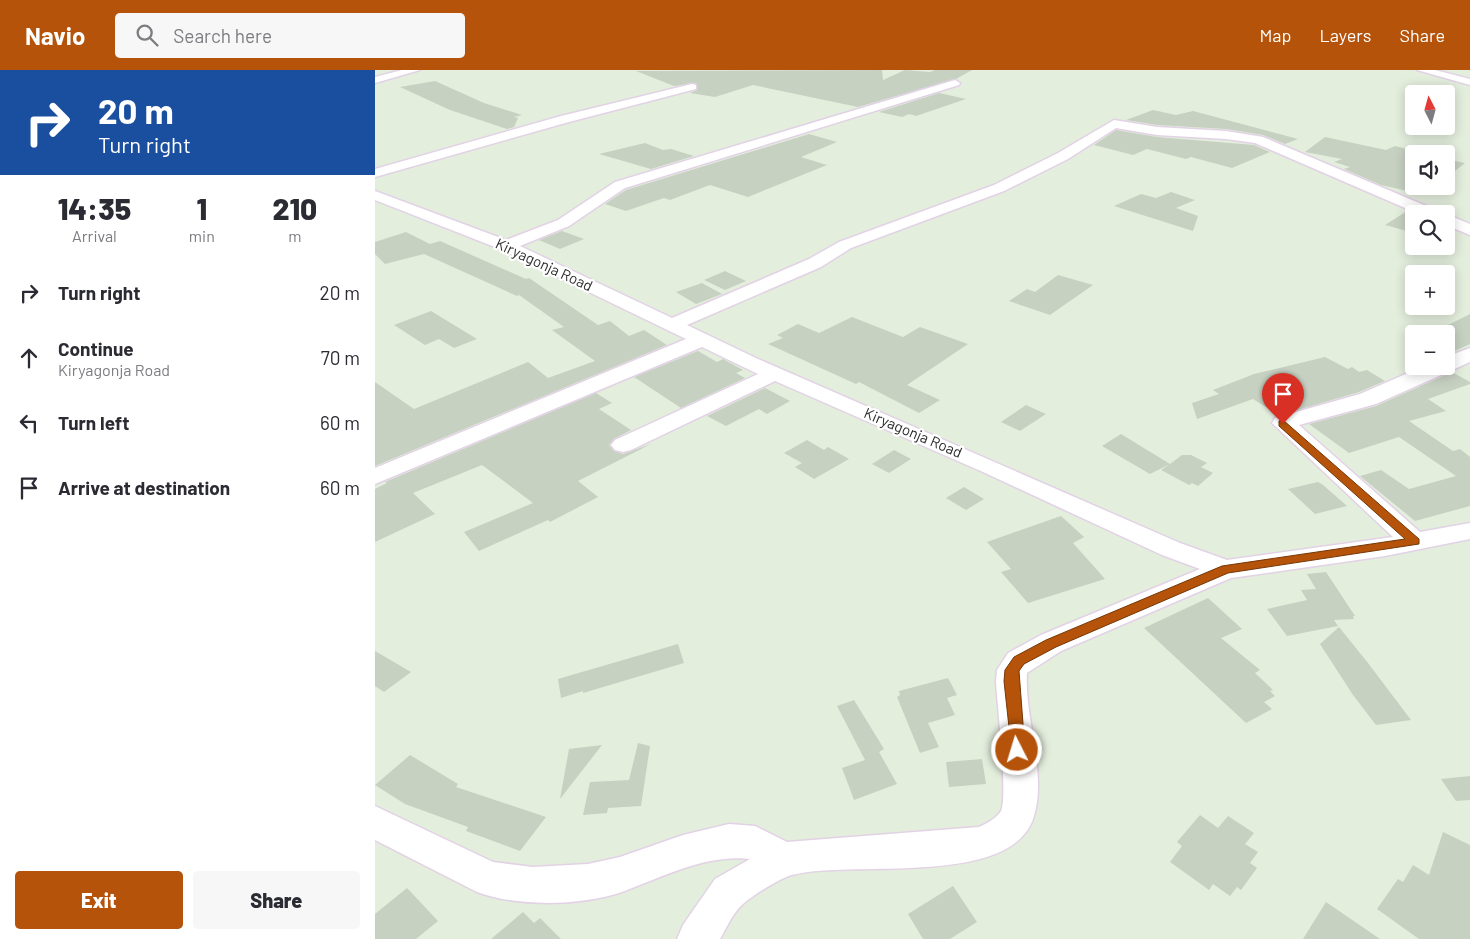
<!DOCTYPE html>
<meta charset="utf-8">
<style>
body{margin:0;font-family:Barlow,sans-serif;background:#f7f7f7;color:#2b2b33;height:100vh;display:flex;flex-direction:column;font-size:19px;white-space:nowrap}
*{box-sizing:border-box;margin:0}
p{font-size:16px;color:#7c7c81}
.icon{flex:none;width:28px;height:28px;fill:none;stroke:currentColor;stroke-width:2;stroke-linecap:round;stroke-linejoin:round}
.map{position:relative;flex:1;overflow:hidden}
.side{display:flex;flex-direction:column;background:#fff;width:375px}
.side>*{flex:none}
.hud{background:#1a4fa0;color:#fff;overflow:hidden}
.needle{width:32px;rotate:354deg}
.buttons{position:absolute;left:1030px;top:15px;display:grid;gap:10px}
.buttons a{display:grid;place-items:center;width:50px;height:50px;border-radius:5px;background:#fff;box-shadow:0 2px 12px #0003;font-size:25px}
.pin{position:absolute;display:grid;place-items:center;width:42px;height:42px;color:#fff;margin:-51px -21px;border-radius:50% 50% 50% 0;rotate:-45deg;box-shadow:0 0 5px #0007}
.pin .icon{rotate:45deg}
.me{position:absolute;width:55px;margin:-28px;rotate:355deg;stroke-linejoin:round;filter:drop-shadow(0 0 4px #0008)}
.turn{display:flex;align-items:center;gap:18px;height:105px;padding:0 15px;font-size:22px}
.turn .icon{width:65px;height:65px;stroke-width:2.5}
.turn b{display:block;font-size:35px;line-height:42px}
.eta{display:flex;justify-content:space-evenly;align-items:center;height:85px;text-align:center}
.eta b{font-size:30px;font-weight:800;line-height:35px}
.primary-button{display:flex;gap:10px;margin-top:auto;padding:10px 15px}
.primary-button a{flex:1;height:58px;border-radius:5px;background:#b45309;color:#fff;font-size:20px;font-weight:800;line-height:58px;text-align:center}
.primary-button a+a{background:#f7f7f7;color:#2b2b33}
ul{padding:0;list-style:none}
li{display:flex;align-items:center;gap:15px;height:65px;padding:0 15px}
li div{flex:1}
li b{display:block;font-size:19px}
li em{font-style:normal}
header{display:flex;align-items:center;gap:30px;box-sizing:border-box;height:70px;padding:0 25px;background:#b45309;color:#fff}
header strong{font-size:24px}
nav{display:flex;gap:28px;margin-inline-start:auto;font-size:18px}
.search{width:350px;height:45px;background:#f7f7f7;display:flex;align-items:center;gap:12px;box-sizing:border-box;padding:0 18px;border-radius:5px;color:#7c7c81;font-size:19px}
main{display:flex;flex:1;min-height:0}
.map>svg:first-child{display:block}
.building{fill:#c7d1c2}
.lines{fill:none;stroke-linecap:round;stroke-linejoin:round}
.minor-casing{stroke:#e2d2e5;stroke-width:3}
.minor{fill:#fff;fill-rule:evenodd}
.route{fill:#b45309;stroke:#753606}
.labels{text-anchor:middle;stroke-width:4.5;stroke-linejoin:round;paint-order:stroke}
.street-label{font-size:15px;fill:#2b2b2b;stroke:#fff}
</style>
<header>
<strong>Navio</strong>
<div class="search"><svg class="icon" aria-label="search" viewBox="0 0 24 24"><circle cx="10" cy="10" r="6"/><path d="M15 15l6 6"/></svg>Search here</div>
<nav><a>Map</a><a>Layers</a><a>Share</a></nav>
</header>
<main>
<section class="side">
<div class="hud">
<div class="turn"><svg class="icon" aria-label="right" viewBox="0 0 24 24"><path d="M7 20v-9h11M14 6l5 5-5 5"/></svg><div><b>20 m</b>Turn right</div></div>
</div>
<div class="eta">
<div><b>14:35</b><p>Arrival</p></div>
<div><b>1</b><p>min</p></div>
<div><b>210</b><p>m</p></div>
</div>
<ul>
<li><svg class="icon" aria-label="right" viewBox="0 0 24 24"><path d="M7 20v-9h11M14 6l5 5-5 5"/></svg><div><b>Turn right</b></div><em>20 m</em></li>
<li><svg class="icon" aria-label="ahead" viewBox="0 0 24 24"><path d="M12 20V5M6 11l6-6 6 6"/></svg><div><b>Continue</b><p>Kiryagonja Road</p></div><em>70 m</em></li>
<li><svg class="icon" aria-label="left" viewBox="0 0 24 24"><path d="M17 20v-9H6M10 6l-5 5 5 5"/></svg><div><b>Turn left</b></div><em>60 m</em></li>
<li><svg class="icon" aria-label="arrive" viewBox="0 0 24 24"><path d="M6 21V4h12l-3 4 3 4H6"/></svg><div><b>Arrive at destination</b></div><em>60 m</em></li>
</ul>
<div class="primary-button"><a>Exit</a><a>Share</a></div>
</section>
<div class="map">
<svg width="1095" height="869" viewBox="0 0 1095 869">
<rect width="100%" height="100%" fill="#e4eedd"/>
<g class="building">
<path d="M507,0l1,10 22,-10 25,2 5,-2h37l-16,9 -98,28 -105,-22 -38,12 -25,-4 7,-3 -1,-7 -22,3 -38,-15z"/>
<path d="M60,11l49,22 38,12 -8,2 4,1 -4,9 -7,2 -57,-19 -50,-23z"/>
<path d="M564,23l27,6 -50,17 -7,-2 -7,3 -23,-5z"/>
<path d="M778,40l23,5 17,-4 105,28 -13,5 -22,-9 -37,-6 -69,-4 -31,-5z"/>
<path d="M741,60l41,7 97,8 16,7 -38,16 -41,-11 -5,2 -39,-10 -14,6 -39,-10z"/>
<path d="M434,64l28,8 -36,15 26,8 -79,32 -38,-12 -40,15 -6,-2 -38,13 -21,-7 21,-14z"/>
<path d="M950,67l61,13 9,-4 32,8h-13v32h22l-11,9 -44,-10 -37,-16 6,-2 -16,-5 8,-3 -37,-7z"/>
<path d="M270,73l18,7 8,-1 23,7 -43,13 -52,-15z"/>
<path d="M1071,89l19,4 -19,15z"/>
<path d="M796,122l24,8 -19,8 22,8 -5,15 -79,-25 27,-12 15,4z"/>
<path d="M1032,141l7,3v19l-29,-8z"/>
<path d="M187,161l22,8 -24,10 -21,-9z"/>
<path d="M31,162l24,12 10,-3 86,38 3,-1 69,47 12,-4 19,15 15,-6 23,15 -292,121v-84l39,27 114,-47 20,16 47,-17 -43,-31 12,-3 -45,-32 -2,1 -93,-42 -39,10 -10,-10v-12z"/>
<path d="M350,201l21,10 -21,9 -21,-10z"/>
<path d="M683,205l35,10 -43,30 -41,-14 18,-12 8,3z"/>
<path d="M327,213l20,11 -26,10 -20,-12z"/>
<path d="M56,241l46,28 -23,9 -15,-9 -14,6 -31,-20z"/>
<path d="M1095,244v30l-24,11v-21l-14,-1z"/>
<path d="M477,247l51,20 17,-10 48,17 -61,41 33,15 -21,13 -60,-31 -3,2 -88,-40 15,-6 -6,-3 21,-11 21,9z"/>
<path d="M323,281l19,11 6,-3 20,11 -7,3 9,5 -64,30 -47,-31z"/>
<path d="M950,287l23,12 4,-2 7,5 8,-2 18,11 -26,11 -68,20 -13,-9 -12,4 -13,-8 -56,20 -5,-16 27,-9 -6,-4 41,-16z"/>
<path d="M1077,302l18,10v2l-42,15 18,12 -37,10 44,30 7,-2 10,8v49l-55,15 -55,-45 21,-6 28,19 47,-13 -57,-39 -50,16 -40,-29 67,-18z"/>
<path d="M390,318l25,13 -23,13 -8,-5 -33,17 -19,-10z"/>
<path d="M221,323l16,10 -13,6 32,21 -17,9 -5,6 5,6 9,3 28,-10 -73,37 20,16 -48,25 -2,-2 -69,31 -15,-19 69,-29 -51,-38 -69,28 22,21 -60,28v-53l12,-6 -2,-1z"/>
<path d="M651,335l20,9 -26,17 -19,-9z"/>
<path d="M746,364l49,30 12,-9h9l16,8 -6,4 12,6 -15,13 -6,-3 -3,2 -28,-15 9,-6 -20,10 -48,-28z"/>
<path d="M432,370l17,10 4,-3 21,12 -35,20 -19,-12 7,-4 -18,-10z"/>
<path d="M519,380l17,9 -22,14 -17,-9z"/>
<path d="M943,412l5,3 24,21 -32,8 -27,-25z"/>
<path d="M589,417l20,12 -18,11 -20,-12z"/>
<path d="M686,446l23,21 -11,6 32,36 -77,24 -27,-31 10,-3 -24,-27z"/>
<path d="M951,502l29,44h-2l1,3 -20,1 4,6 -51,10 -20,-27 40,-9 -6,-10 15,-1 -9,-15z"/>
<path d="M833,528l34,31 -21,9 39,32 -5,3 18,17 -3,1 5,5 -11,6 8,7 -26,14 -102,-95z"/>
<path d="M964,557l29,36 43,57 -35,5 -23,-30 -33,-51z"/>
<path d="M303,574l6,19 -101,30v-2l-22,7 -3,-19z"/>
<path d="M0,581l36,21 -27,20 -9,-6z"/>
<path d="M573,608l9,17 -10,3 8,17 -27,8 11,24 -19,6 -23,-56 3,-2 -1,-4z"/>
<path d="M479,630l30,49 -5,3 18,32 -43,16 -12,-32 23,-8 -28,-54z"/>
<path d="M263,673l12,3 -9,60 -33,2 -1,5 -24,2 7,-33 39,-2z"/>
<path d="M227,675l-42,54 9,-50z"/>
<path d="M35,685l48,29 -2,3 90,30 -26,34 -54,-20 2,-4 -63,-23 -30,-19z"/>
<path d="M607,689l4,25 -37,3 -3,-25z"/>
<path d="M1095,706v24l-14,1 -15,-22z"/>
<path d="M825,745l18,13 10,-12 26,17 -9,11 13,8 -8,11 7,5 -16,22 -4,-3 -7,9 -17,-12 -4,6 -39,-28 12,-16 -5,-4z"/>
<path d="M1068,762l27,13v94h-51l-42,-30 21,-30 5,3 10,-17 16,10z"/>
<path d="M578,816l24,36 -27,17h-27l-15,-25z"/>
<path d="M32,818l31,33 -22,18h-41v-25z"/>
<path d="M951,832l54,37h-77z"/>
<path d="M148,842l11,11 6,-5 21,21h-70z"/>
</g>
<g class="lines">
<g class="minor-casing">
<g id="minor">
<path d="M27,0h18l-45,13v-6z"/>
<path d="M1042,0h18l35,9v6z"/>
<path d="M580,10l5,3 -1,2 -334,103 -56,38 -49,20 152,72 137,-59 30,-17 155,-57 64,-32 56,-33 43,7 69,4 37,6 175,74 2,3h-21l-164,-71 -29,-4 -69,-4 -41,-7 -48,31 -64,32 -153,57 -30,19 -134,58 71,34 422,184 47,17 166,-23 -121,-114 3,-5 85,-24 64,-28h22v-9l24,-9v14l-94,42 -77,21 121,107 50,-9v16l-85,17 -154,22 -170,73 -34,22c-3,43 20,101 7,143 -21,73 -183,43 -242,59 -12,3 -40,21 -49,29 -10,8 -17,25 -23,35h-43l6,-14 32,-46 35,-20c-44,-5 -87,18 -128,33 -41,14 -105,15 -145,0l-102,-52v-34l118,56 40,5 55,-3 32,-7 63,-22 46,-11 26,2 32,16 192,-15c7,-3 18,-9 22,-16 7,-15 -4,-108 -5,-130l1,-11 11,-17 33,-18 159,-66 -38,-14 -179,-83 -208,-91 -144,69 -8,2 -8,-2 -4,-5 4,-5 143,-66 -56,-27 -327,137v-16l311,-129 -186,-90 -125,-49v-9l131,49 52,-20 57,-38z"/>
<path d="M317,14l4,1v4l-127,33 -194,55v-8l186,-53z"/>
<path d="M1071,144l24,10v11l-24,-10z"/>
</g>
</g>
<use href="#minor" class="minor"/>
</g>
<path class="route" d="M908,350l136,119v5l-191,29 -172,74 -32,17 -5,7 6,79 -3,5 -5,2 -5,-2 -8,-74 1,-11 9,-13 32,-17 176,-74 183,-27 -126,-113v-5z"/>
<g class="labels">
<g class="street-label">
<text transform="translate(169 195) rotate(25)" y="5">Kiryagonja Road</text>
<text transform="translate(538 363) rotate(23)" y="5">Kiryagonja Road</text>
</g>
</g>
</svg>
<div class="buttons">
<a><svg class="needle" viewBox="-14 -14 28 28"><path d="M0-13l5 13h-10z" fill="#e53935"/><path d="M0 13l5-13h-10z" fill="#7c7c81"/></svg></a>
<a><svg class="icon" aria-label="sound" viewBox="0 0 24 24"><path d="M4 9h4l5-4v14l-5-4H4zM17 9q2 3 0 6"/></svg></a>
<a><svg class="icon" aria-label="search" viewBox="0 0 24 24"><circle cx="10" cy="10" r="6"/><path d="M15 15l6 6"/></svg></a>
<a>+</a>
<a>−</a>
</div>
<div class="pin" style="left:908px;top:354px;background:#d93025"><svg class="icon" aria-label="arrive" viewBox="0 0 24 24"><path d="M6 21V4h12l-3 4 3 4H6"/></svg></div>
<svg class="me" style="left:642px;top:680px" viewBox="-20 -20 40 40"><circle r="17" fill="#b45309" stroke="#fff" stroke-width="3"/><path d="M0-11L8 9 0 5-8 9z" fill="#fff"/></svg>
</div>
</main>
